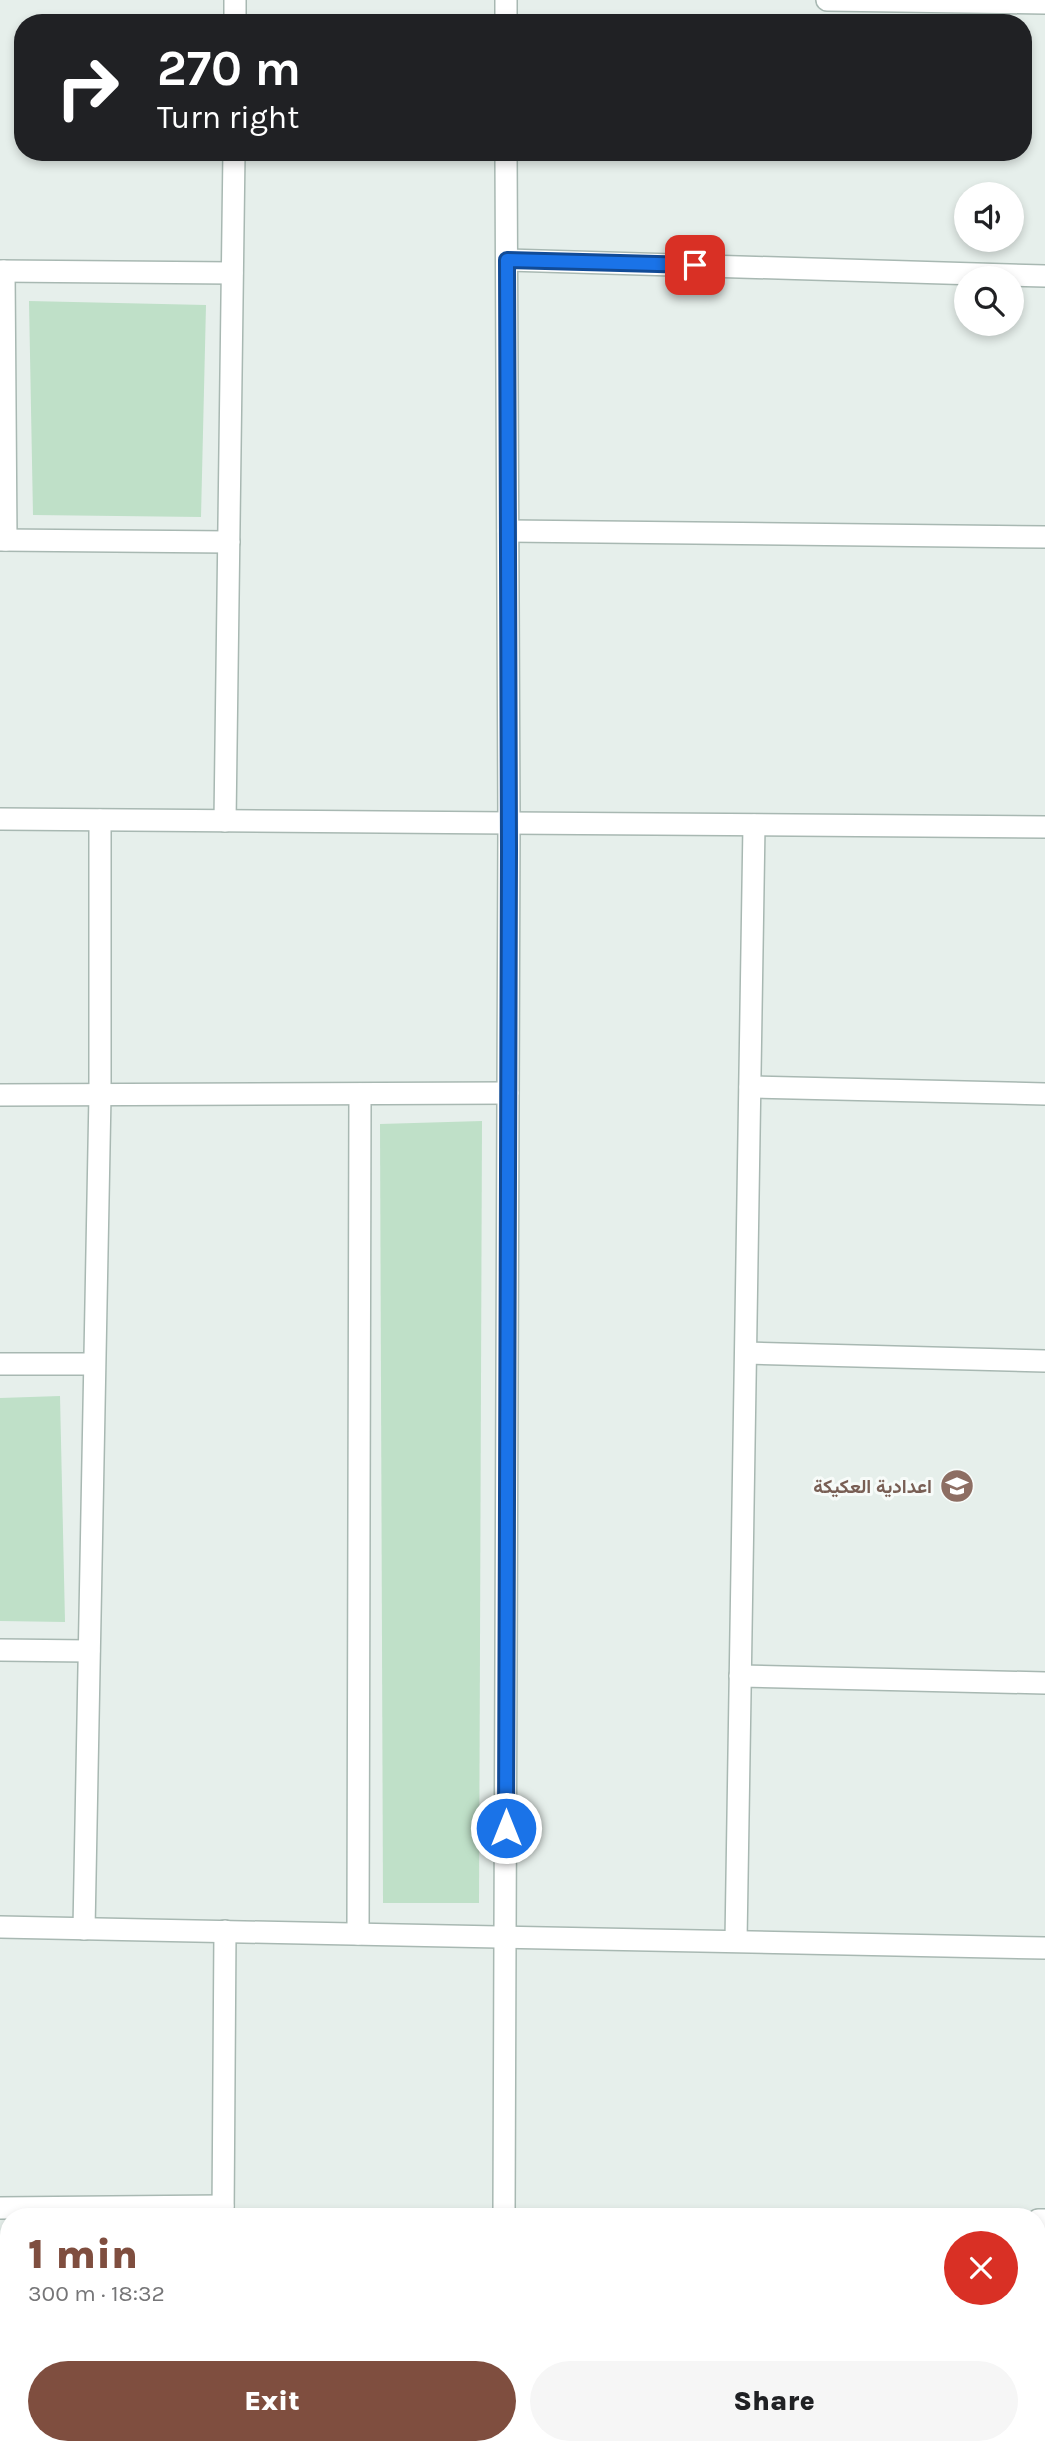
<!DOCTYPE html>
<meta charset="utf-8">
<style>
body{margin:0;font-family:Karla,Vazirmatn,sans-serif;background:#f6f6f6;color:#202124;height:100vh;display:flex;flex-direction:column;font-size:26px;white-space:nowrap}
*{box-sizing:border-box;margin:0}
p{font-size:23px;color:#757577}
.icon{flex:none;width:38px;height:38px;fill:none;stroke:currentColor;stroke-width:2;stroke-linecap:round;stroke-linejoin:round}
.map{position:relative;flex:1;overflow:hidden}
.side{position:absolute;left:0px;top:2208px;width:1046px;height:247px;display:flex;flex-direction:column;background:#fff;border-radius:28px 28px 0 0;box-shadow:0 4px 10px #0003}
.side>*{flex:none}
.guide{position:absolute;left:14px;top:14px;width:1018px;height:147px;border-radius:28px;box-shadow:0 4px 10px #0003;background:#202124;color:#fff;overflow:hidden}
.controls{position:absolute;left:954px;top:182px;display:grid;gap:14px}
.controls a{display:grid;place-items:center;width:70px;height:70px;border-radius:50%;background:#fff;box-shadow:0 4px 10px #0003;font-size:35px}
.pin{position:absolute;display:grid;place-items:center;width:60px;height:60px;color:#fff;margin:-30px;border-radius:14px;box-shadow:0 4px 10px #0006}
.me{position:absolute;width:77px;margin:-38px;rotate:0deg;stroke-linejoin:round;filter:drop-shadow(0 0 5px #0008)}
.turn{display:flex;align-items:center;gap:24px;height:147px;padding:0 28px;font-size:32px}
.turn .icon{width:91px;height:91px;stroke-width:2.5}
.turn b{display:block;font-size:49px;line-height:60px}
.round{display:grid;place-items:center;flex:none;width:74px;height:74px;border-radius:37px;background:#f6f6f6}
.summary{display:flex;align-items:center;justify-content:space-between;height:119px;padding:0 28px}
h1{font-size:42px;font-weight:800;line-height:52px;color:#7f4e3f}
.action{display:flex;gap:14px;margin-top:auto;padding:14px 28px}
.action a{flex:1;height:80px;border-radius:42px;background:#7f4e3f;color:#fff;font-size:28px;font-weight:800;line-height:80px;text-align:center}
.action a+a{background:#f6f6f6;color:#202124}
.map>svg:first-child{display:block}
.green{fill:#bfe0c8}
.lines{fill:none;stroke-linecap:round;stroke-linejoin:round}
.minor-casing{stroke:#a8b8b2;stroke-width:24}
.minor{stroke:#fff;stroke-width:21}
.route-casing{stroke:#114b97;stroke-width:18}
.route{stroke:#1a73e8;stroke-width:12}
.labels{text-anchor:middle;stroke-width:6;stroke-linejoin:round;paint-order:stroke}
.education-label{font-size:19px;font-weight:bold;fill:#785e54;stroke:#f7fbf9;text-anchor:end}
</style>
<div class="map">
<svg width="1045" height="2455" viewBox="0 0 1045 2455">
<rect width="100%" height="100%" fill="#e6efeb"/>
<g class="green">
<path d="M29,301l177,4 -5,212 -168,-2z"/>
<path d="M482,1121l-3,782h-96l-3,-779z"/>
<path d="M60,1396l5,226 -65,-1v-223z"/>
<path d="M192,2446v9l-178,-3v-6z"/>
</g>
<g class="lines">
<g class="minor-casing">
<g id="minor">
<path d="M506,0v23"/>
<path d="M827,0l218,3"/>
<path d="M235,23v-23"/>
<path d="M507,260l538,16"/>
<path d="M0,271l232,2"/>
<path d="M4,271l2,269"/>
<path d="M508,531l537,6"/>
<path d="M0,540l229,2"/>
<path d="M0,819l1045,8"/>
<path d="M225,821l9,-669"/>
<path d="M750,1087l295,7"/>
<path d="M0,1095l508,-2"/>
<path d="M746,1353l299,8"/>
<path d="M0,1364h94"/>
<path d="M0,1650l89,1"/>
<path d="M740,1676l305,7"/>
<path d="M0,1927l1045,21"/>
<path d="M84,1929l16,-834v-275"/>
<path d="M358,1934l2,-840"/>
<path d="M736,1941l18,-1116"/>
<path d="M0,2208l223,-2"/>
<path d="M223,2217l2,-286"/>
<path d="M504,2217l5,-1394 -3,-671"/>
<path d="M1038,2220h7"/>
<path d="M220,2455v-9"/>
<path d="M502,2455v-9"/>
</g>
</g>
<use href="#minor" class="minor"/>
</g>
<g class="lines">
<g class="route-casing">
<path id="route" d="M506,1828l3,-978 -2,-590 188,5"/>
</g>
<use href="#route" class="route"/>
</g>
<defs>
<g id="school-disc" transform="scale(1.75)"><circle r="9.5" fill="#8d6e63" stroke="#f7fbf9"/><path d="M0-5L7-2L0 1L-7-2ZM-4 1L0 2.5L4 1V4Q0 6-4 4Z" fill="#fff"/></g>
</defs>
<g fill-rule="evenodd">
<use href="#school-disc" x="957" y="1486"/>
</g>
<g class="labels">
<g class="education-label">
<text x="932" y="1493">اعدادية العكيكة</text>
</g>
</g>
</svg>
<div class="controls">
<a><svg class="icon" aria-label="sound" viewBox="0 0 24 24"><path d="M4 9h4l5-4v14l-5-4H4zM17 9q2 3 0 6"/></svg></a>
<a><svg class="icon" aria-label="search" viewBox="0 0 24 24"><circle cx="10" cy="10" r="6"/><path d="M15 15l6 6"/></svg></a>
</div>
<div class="pin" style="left:695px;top:265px;background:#d93025"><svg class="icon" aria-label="arrive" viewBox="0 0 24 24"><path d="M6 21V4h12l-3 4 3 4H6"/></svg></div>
<svg class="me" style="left:506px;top:1828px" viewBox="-20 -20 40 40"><circle r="17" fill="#1a73e8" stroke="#fff" stroke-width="3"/><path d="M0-11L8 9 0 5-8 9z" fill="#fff"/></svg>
<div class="guide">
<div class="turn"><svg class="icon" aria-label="right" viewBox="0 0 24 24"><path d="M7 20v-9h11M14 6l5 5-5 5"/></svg><div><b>270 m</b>Turn right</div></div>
</div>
<section class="side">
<div class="summary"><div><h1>1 min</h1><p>300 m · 18:32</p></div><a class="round" style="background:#d93025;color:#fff"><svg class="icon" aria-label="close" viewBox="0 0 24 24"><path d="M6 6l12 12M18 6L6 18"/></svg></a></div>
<div class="action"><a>Exit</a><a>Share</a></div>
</section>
</div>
